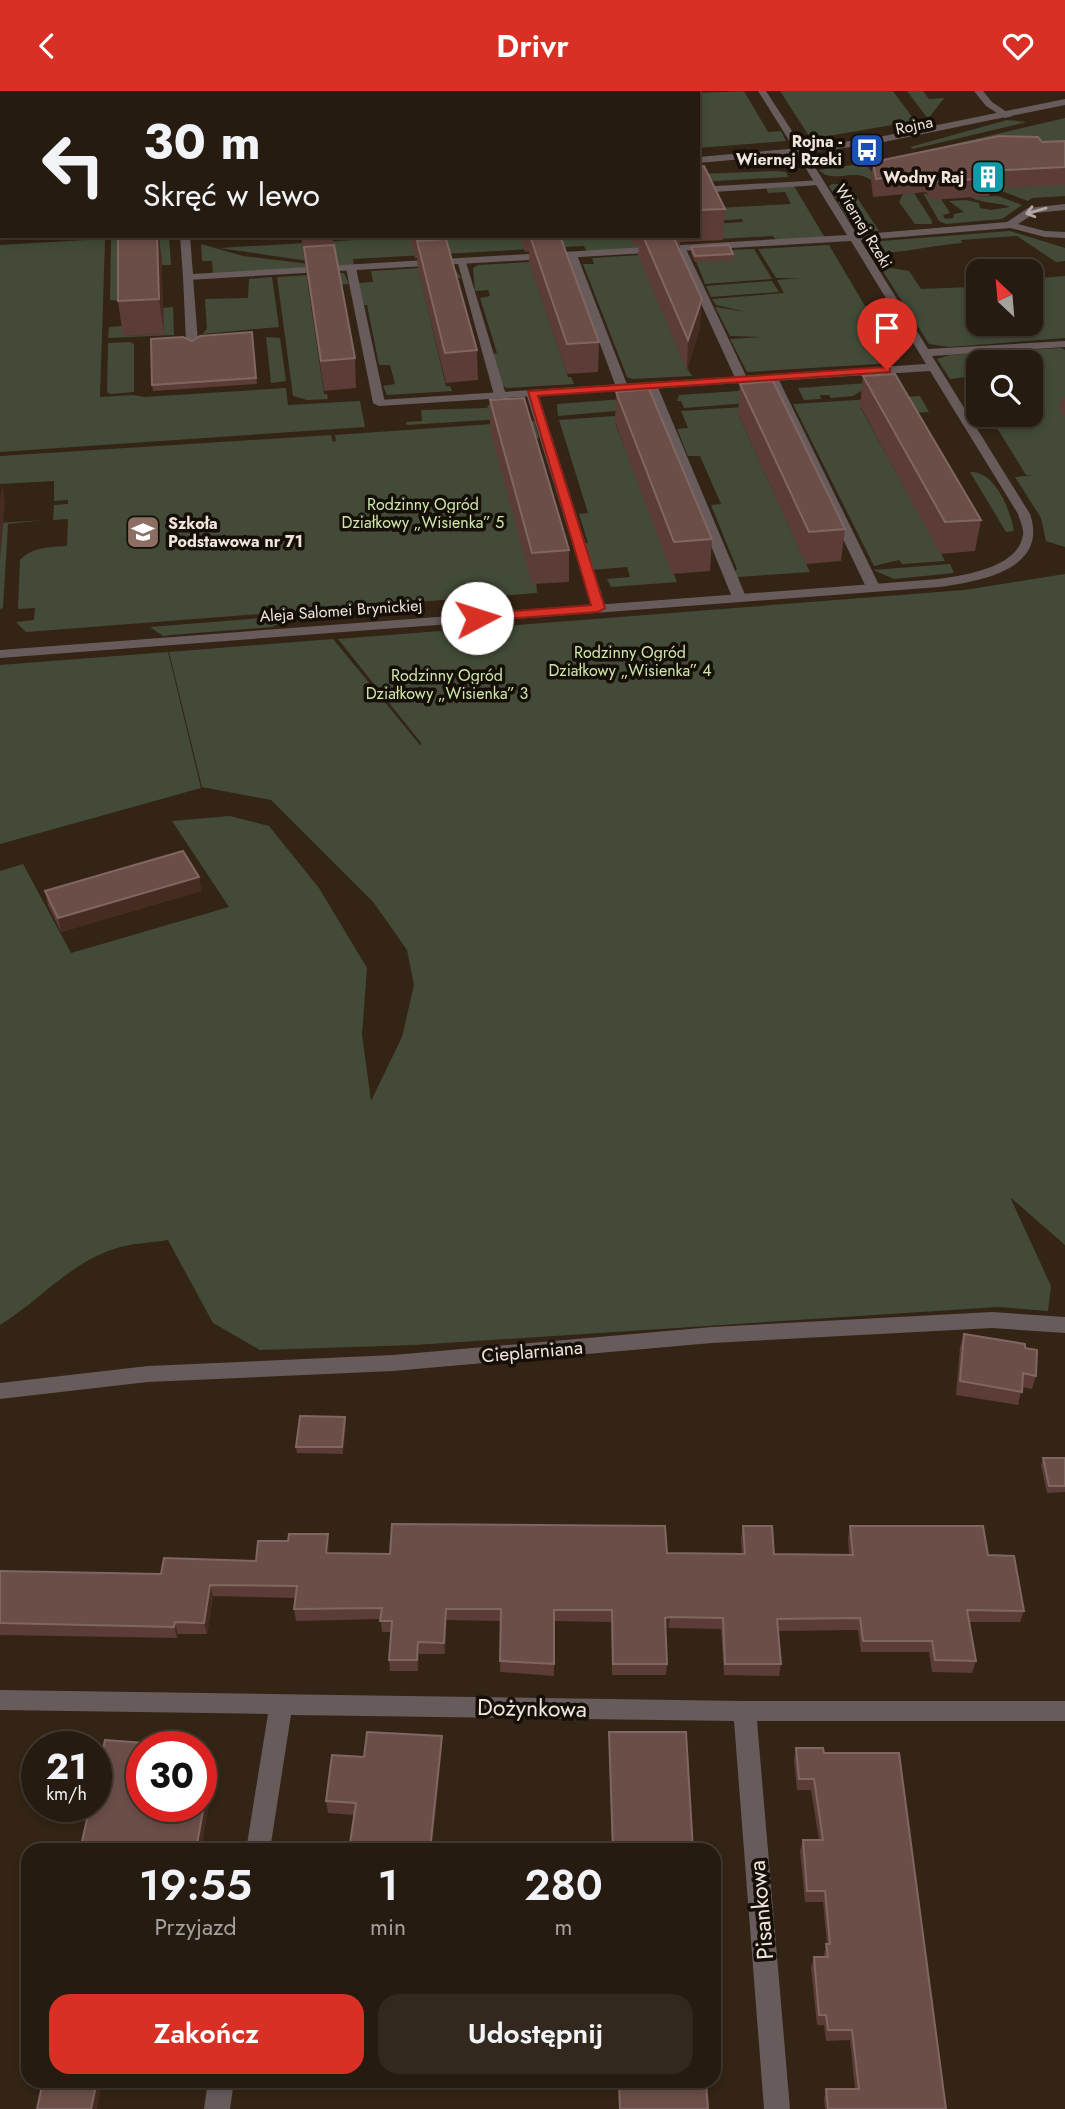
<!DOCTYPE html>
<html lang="pl">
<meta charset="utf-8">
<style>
body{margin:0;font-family:Jost,sans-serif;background:#32281e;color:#f1f3f6;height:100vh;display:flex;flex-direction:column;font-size:26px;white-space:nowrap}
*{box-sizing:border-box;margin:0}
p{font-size:23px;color:#a4a19f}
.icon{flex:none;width:38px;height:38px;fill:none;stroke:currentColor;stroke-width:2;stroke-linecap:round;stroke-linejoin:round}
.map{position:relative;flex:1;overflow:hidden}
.drawer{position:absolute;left:21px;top:1752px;width:700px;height:245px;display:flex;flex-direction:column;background:#261b10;border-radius:21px;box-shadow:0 4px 10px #0003,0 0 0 2px #423930}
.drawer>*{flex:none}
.banner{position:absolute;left:0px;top:0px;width:700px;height:147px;box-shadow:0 4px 10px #0003,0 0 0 2px #423930;background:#261b10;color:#f1f3f6;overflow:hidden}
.needle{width:46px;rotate:334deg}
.buttons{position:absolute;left:966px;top:168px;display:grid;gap:14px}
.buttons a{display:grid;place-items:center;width:77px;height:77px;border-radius:14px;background:#261b10;box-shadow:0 4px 10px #0003,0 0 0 2px #423930;font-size:35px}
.speed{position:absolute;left:21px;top:1640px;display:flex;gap:14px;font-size:35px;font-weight:700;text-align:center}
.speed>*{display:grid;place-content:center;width:91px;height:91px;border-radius:50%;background:#261b10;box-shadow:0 4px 10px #0003,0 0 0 2px #423930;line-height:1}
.speed small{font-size:18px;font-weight:400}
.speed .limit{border:10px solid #d22;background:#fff;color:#111}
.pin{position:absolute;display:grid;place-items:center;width:60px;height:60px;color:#fff;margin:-72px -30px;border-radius:50% 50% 50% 0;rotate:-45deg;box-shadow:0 0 7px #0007}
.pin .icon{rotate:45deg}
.me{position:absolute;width:77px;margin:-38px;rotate:85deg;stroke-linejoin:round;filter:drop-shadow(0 0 5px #0008)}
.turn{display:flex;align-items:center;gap:24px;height:147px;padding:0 28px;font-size:32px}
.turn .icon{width:91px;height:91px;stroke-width:2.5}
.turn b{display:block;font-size:49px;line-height:60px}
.eta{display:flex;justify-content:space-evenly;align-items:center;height:119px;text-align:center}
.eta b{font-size:42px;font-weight:600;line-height:49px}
.primary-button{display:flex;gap:14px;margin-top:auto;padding:14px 28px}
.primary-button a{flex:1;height:80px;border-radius:21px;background:#d93025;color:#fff;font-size:28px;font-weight:600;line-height:80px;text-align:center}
.primary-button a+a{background:#32281e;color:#f1f3f6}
header{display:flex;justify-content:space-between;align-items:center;height:91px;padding:0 28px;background:#d93025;color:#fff;font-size:32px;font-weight:600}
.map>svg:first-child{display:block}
.green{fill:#434b38}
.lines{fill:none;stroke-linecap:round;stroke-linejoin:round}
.service{fill:#675b5c;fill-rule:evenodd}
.minor{fill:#675b5c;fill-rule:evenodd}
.tertiary{fill:#675b5c;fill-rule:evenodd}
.wall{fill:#5c3c37}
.shaded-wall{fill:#452b22}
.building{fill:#6c4e49;stroke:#806660;stroke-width:2}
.oneway{stroke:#b2a7a2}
.route{fill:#d93025;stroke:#8d1f18;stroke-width:2}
.labels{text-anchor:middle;stroke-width:7;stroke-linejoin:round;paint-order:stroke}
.far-street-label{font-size:16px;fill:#efe5db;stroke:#160f08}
.far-poi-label{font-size:16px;font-weight:bold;fill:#efe5db;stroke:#160f08;text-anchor:end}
.far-park-label{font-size:16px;fill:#cee7ac;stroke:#160f08}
.street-label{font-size:19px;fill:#efe5db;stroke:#160f08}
.near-street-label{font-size:23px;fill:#efe5db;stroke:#160f08}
</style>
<header><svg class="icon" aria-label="back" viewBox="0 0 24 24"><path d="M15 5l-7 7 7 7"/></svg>Drivr<svg class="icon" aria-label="heart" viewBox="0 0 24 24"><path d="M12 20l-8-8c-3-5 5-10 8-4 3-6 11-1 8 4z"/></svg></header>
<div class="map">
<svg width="1065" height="2018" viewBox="0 0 1065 2018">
<rect width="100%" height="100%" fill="#332415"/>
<g class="green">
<path d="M744,0l24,41 13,-1 5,10 -88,7v-55z"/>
<path d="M780,0h113l22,30 -104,18z"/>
<path d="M907,0h16l6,8 15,-1 -16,21z"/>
<path d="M1065,27v45l-181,17 -11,-17z"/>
<path d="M1007,29l20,2 -114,27 -3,-2z"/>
<path d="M865,72l13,17 -3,1c-8,-2 -10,-6 -19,-6 -12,-1 -27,6 -37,-5z"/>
<path d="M776,80l10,1 2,5 -90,5v-8z"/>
<path d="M832,93h16l31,47c-29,4 -37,-24 -50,-45z"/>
<path d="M1065,93v12l-33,2 -4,3 -26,-10 -19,-2z"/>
<path d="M794,95l31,52 -48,3 -4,-5 -129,7 54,-7v-11l45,-3 -1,-3 -44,3v-13l93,-5 -6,-12 -17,1 -2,-5z"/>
<path d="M914,102l18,28v3h-17l-16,-22 4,-8z"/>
<path d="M923,102l18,6 9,14 -7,2 2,4 8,-1 1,-4 10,-2 -15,-11 17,-1 13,3 1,5 11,2 19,-3c-11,-5 -27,-3 -40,-10l28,-1 24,9 -20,14 -56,5 -7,-3z"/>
<path d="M1010,140l55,17v13l-9,1 -39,-26 -56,4 1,3c-26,2 -51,8 -77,10l-3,10 2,4 25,4 12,18 51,-2 6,-3v40h53v-44l7,2 1,-4 26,-2v62l-116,9 -20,-3 -62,-98 14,-5z"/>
<path d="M122,145h47l2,29h-9l-1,-12 -38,48 -13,-1 1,-61z"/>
<path d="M423,145h213l5,13 -54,3 -3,-6 -231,13 1,7h-11l-124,-18z"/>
<path d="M103,148l2,1 -5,157 33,-2 11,2 142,-9 2,17 72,-4 5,26 -365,25v-207z"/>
<path d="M201,153l42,12 90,11 -120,7 -1,-13h-10z"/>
<path d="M829,154l59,100 5,1 7,13 -7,4 -146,9 -17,-33 31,-2 -31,-1 -15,-29 32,5 -31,-7 -4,-6 72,-6 -7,-13 23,-2h-24l-18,-29z"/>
<path d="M754,158l18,30 -67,5 -11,-28 38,4 -2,-7 2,-3z"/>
<path d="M673,162l-33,6 46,108 6,9 -60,3 -5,-2 -44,-113h11l-2,-6z"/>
<path d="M565,169l8,11 -43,-6 38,112h3l3,7 -68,4 -4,-4 -9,-30 4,-1 -17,-55 10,-2 -2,-6 -13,1 -2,-23 5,-3z"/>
<path d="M453,175l8,12 -42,-6 27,114h4l2,5 -65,4 -4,-9 12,-2 -5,-19h-11l-12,-60h-3l-5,-22 14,-1 -2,-11z"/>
<path d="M344,182l5,11 -11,1 -31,-6 17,115h3l1,5 -21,1 -14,-4 -16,-119z"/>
<path d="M272,186l7,50 -77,7 5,-5 -2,-30 43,-1 1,-19z"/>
<path d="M772,190l7,11 -68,5 -5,-11z"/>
<path d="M173,216l1,28 -66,3 1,-11 14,-1v10l40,-2v-26z"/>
<path d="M266,246l14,1 6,43 -15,2z"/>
<path d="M130,251l4,2v48l-24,2 -3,-2 1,-49z"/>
<path d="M1061,257l4,2v197l-19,-6 -5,-23 -26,-41 18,-2h-7l-37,-60h42v-53h-53v35l-12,-20 -16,2 -13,-20 13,-4z"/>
<path d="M888,284l-35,21 -22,2 -2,-3h-9l1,4 -17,1 -6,-12 70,-5z"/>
<path d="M747,293l15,18 -78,6 -3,-7h-4l2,-6 59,-4z"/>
<path d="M920,305l9,16 -32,2 -37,-7 85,154 -43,3 -3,-4 -25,6 -81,-162z"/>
<path d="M623,308l16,10 -81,7 -1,-12z"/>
<path d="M491,310l28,17 -112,7 -1,-3 16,-1 -1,-11 66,-2z"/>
<path d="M778,314l-40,9 72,158 -73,5 -2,-5 2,-3 -26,-64 10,-1 -21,-48h-12l-11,-27 11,-1 -7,-17z"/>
<path d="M657,322l-42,10 62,159 -66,5 -4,-8 23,-2 -3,-10 -35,3 -9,-26 5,-1 -9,-29 9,-1 -29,-93z"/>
<path d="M534,330l5,17 -12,1 10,154 -52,4 -4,-9v9l-455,35 -10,-10 18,-2 1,-12 -17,1 2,-49c12,-13 30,-13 47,-14l1,-27 -15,1 1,-15 14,-1v-4l-14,1v-20l-54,3v-28l331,-21 2,7 3,-1 -1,-6z"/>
<path d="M970,381c25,-1 40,37 44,59l-8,1z"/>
<path d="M44,429l-36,4 -5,84 -3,1v-86z"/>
<path d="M950,473l4,9 -60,6 -21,-9z"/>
<path d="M1065,483v671l-55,-48 41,89 -3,25 -50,-4 -584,38 -154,5 -47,-27 -45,-83c-17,3 -38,3 -54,9 -44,14 -75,52 -114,76v-454l23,-7 48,89 158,-46 -57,-86 58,-5 39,10 50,62 48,80 -5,67 9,66 31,-64 12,-52 -7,-35 -33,-47 -103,-103 -69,-13 -33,-135 164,-13 87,106 2,-1 -84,-105 626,-49z"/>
<path d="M286,525l-1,4 -13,7 -101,8 -8,1 -13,-9z"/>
<path d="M168,561l33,136 -201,56v-179z"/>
</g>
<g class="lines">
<g class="service">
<path d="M264,0h8l1,2h-9z"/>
<path d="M623,0h8l1,2h-9z"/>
<path d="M758,0h8l39,60 -2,2h-6z"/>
<path d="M974,0h9l9,11 21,14 -8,2 -19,-12z"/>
<path d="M2,11v6l-2,1v-6z"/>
<rect x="0" y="46" width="2" height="6"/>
<path d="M822,89v4l-3,1 -121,8v-6z"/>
<path d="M1065,113v6l-30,3 -17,11 27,7 20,1v6l-20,-1 -35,-9 -158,13 -5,-3 5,-3 155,-13 21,-14z"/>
<rect x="0" y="124" width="2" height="6"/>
<path d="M681,155l5,3 62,131 -2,2 -10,-2 -60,-131z"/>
<path d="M572,161l5,3 51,132 -2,2 -10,-2 -49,-132z"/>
<path d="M457,169l9,2 40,133 -2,2 -10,-2z"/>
<path d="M351,174l5,3 29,135 -6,3 -6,-3 -27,-135z"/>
<path d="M188,183l5,3 5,65 -6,3 -6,-3 -3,-65z"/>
<path d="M768,285l10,2 102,209 -2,3h-10l-2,-3 -100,-209z"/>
<path d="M647,292l10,2 89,212 -2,3h-10l-2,-3 -87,-212z"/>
<path d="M528,300l10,2 68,215 -2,3 -5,1 -7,-4 -66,-215z"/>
</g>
<g class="minor">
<rect x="144" y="0" width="8" height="2"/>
<path d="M797,58l8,2 123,198 137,-8v6l-133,9 98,158c19,56 -50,67 -91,73l-939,71v-8l939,-71c26,-4 79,-11 84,-44 1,-7 -3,-14 -5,-21l-88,-143 -551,35 -6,-3 6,-3 547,-36 -75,-123 -663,39 -5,-3 -3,-41h10l3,38 654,-39 -52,-84z"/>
<path d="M992,1221l73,5v16l-73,-5 -280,15 -319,28 -245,11 -148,17v-16l148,-17 245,-11 319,-28z"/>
<path d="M0,1599l745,11h320v20h-308l33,388h-26l-30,-388 -443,-6 -21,135h-24l22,-136 -268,-4z"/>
<path d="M208,1990h26l-4,28h-26z"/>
</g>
<path class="tertiary" d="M1065,8v6l-186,38 -79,11 -102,9v-6l102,-9 79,-11z"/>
</g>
<g class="wall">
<path d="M516,0h52v2h-51z"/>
<path d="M1065,50v44l-75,4 -1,7 -57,4 -6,-8 -53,5 -2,-17 2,-18 169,-20z"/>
<path d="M698,76l27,42 -2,31 -43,2v9l20,77 -13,42 -49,-114 1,-11h-6l-3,-9h68z"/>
<path d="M301,145h32v9l22,113 1,30 -32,3z"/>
<path d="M410,145h34l33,114 1,30 -32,3 -28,-114 -1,-11h-2z"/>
<path d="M520,145h40l39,106 -1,30 -31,2 -38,-111v-12l-4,1z"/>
<path d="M691,156l42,7v6l-38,2 -4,-9z"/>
<path d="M161,162l3,81 -41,2 -5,-35z"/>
<path d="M252,241l5,52 -104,7 -1,-6 40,-44z"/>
<path d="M863,285l118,144 -6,31 -35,3 -80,-148z"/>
<path d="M740,293l105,145 -4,32 -35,3 -68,-150z"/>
<path d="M616,301l96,147 -2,32 -38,3 -57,-152z"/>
<path d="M1062,306h3v20l-6,-8z"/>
<path d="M490,309l79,150v32l-37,2 -42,-153z"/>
<path d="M199,786l2,14 -140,41 -13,-27 -3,-14z"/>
<path d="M964,1243l61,14 11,28 -4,13 -10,-2 -4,18 -62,-10 4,-48z"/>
<path d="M345,1326l1,7 -3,30 -46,-1 -1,-6z"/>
<path d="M1043,1367h22v34l-18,1 -6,-28z"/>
<path d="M743,1435l31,28 75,1 -1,-17 2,-12 138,29 36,56 -4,11h-51l7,39 -4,12 -40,-1 -3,-20h-68l-3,-22 -80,1 3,33 -2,12 -55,-1 -3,-46 -52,-1 -3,1 1,35 -1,11h-54l-1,-53 -57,-1v55l-54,-4 1,-51 -55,-1 -1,34h-26l-1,17h-28l-1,-11 2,-28h-9l-1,-13 -85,2 -2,-12 2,-11 -83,-2 -6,38h-29l-1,4 -177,-3v-64l161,3 95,-13 73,-15 -1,7 414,1 -1,-16z"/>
<path d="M609,1641l84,118h-81z"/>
<path d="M442,1645v12l-88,67 -26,-2 -2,-12 38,-44z"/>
<path d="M796,1657l28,5 122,356h-121l-1,-10 2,-10h29l-5,-49 -24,1 -2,-16h-7l-6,-57 3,-11h10v-3l3,-10 -4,-42h-18l-5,-51 3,-11h16l-8,-50h-14l-3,-30z"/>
<path d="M618,1990h88l2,28h-89z"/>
</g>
<g class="shaded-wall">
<path d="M2,95v22h-2v-21z"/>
<path d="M157,145h2l2,17 3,81 -5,-35z"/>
<path d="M702,208l-2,29 -13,42 1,-30z"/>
<path d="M2,392l3,19 -5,58v-60z"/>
<path d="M199,786l2,14 -140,41 -3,-14z"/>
<path d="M345,1326l1,7 -3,30 -1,-7z"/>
<path d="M328,1443l1,12 -2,18 -1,-11z"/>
<path d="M210,1494l3,11 -6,38 -3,-11z"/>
<path d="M446,1518v11l-1,34 -1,-11z"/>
<path d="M670,1526l-1,11 -5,2 1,-12z"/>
<path d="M175,1531l3,12 -1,4 -3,-11z"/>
<path d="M418,1551l1,12 -1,17 -1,-11z"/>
<path d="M442,1645v12l-10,102h-2z"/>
<path d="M211,1675l3,12 -13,72h-5z"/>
<path d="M97,1990h6l-6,28h-6z"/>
</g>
<g class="building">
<rect x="219" y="0" width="48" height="2"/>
<path d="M999,45l39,1 4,5 23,-1v26l-79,4 5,7 -57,4 -5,-8 -53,5 -3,-17z"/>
<path d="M0,57h2v38l-2,1z"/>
<path d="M704,75l21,43 -27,1v-43z"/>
<path d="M118,145h39l2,63 -41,2z"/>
<path d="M530,145h30l39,106 -32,2z"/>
<path d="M643,145h30l29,63 -14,41z"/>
<path d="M446,148l31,111 -32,3 -28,-112z"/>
<path d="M334,154l21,113 -34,3 -17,-114z"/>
<path d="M729,154l4,9 -38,2 -4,-9z"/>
<path d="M252,241l4,46 -104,7 -1,-46 32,-2 9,4 8,-5z"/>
<path d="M895,283l86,146 -36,2 -82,-146z"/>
<path d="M773,290l72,148 -36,3 -69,-148z"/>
<path d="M649,298l63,150 -38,3 -58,-150z"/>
<path d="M524,307l45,152 -37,3 -42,-153z"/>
<path d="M183,760l16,26 -141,41 -13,-27z"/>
<path d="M964,1243l61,10v4l12,2 -1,26 -13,-3 -1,19 -62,-11z"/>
<path d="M300,1325l45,1 -3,30h-46z"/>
<path d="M1043,1367h22v28h-16z"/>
<path d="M392,1433l273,2 2,27 78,1 -2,-28h29l2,28 79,1 -3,-29h133l5,29 26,1 10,55 -57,-1 9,51 -41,-1 -3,-19h-69l-3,-23 -83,1 4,45h-56l-2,-46 -53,-1 -5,1 2,46h-54l-1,-54h-58v54l-54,-3 1,-52h-55l-2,34 -26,-1 -1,18h-28l3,-39h-12l2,-13 -88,1 3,-23 -87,-1 -6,38 -29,-1 -1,5 -174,-4v-52l161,3 3,-16 92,3 2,-20h30l1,-7h39l-2,19 64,1z"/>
<path d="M367,1641l75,4 -12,114h-81l7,-47 -30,-2 6,-46 32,2z"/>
<path d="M609,1641h77l7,118h-80z"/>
<path d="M105,1649l66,5 -1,2h-28v59h59v-41l10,1 -15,84h-116l10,-44h6v-27z"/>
<path d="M796,1657h27l1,5h75l47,356h-118l-2,-20h33l-7,-59h-24l-2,-15h-7l-5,-58h14l-2,-13h4l-5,-53h-18l-4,-51h20l-9,-61h-15z"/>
<path d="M43,1990h54l-6,28h-54z"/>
<path d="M619,1990h87l2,28h-88z"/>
</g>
<defs><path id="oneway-shaft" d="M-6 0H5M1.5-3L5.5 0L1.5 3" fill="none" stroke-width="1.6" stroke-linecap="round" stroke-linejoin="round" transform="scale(1.75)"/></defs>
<use class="oneway" href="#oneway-shaft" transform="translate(1036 120) rotate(164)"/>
<path class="route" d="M887,276l3,1v4l-352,24 67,212 -7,4 -121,9 -6,-3 6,-4 114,-9 -63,-214z"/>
<defs>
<g id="bus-square" transform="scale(1.75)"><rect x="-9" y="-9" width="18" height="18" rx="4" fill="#1a4fb4" stroke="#160f08"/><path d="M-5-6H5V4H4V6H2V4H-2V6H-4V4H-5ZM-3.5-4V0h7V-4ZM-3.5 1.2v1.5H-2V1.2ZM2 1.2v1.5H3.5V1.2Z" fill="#fff"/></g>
<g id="building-square" transform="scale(1.75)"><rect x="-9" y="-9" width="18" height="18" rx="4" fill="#0f9aa8" stroke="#160f08"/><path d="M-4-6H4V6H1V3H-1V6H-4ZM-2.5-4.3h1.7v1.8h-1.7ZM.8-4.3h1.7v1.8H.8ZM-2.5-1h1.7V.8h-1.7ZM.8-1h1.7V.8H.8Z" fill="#fff"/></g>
<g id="school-square" transform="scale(1.75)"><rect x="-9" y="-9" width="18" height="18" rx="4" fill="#8d6e63" stroke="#160f08"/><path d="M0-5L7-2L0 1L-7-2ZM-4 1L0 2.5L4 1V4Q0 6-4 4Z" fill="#fff"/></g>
</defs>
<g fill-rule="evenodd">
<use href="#bus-square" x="867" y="59"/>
<use href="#building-square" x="988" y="86"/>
<use href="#school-square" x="143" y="441"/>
</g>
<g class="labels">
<g class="far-street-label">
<text transform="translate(914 34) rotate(-12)" y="6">Rojna</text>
<text transform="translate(864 135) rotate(59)" y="6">Wiernej Rzeki</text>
<text transform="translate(341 519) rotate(-4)" y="6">Aleja Salomei Brynickiej</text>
</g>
<g class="far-poi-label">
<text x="842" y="56">Rojna -<tspan x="842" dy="18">Wiernej Rzeki</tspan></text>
<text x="964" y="92">Wodny Raj</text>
<text x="168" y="438" text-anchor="start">Szkoła<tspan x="168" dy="18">Podstawowa nr 71</tspan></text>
</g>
<g class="far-park-label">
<text x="423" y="419">Rodzinny Ogród<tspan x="423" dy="18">Działkowy „Wisienka” 5</tspan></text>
<text x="630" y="567">Rodzinny Ogród<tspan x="630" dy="18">Działkowy „Wisienka” 4</tspan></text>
<text x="447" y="590">Rodzinny Ogród<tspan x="447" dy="18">Działkowy „Wisienka” 3</tspan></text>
</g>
<g class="street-label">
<text transform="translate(532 1260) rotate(-5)" y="7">Cieplarniana</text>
</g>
<g class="near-street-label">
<text transform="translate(532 1617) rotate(1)" y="8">Dożynkowa</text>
<text transform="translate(761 1819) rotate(-95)" y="8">Pisankowa</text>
</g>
</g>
</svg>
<div class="buttons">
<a><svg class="needle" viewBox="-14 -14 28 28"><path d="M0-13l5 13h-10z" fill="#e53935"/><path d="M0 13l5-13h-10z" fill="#a4a19f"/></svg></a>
<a><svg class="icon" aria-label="search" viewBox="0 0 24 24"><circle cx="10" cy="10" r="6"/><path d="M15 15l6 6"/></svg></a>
</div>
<div class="speed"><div>21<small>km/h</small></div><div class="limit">30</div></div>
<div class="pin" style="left:887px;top:279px;background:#d93025"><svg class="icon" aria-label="arrive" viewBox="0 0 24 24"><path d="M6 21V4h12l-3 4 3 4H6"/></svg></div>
<svg class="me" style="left:477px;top:527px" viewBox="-20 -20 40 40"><circle r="19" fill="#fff"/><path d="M0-13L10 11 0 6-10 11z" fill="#d93025"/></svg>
<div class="banner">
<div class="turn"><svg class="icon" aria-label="left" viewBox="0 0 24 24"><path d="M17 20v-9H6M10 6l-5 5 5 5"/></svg><div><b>30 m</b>Skręć w lewo</div></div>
</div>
<section class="drawer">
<div class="eta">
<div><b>19:55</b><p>Przyjazd</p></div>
<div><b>1</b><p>min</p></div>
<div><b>280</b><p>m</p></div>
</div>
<div class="primary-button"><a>Zakończ</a><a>Udostępnij</a></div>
</section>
</div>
